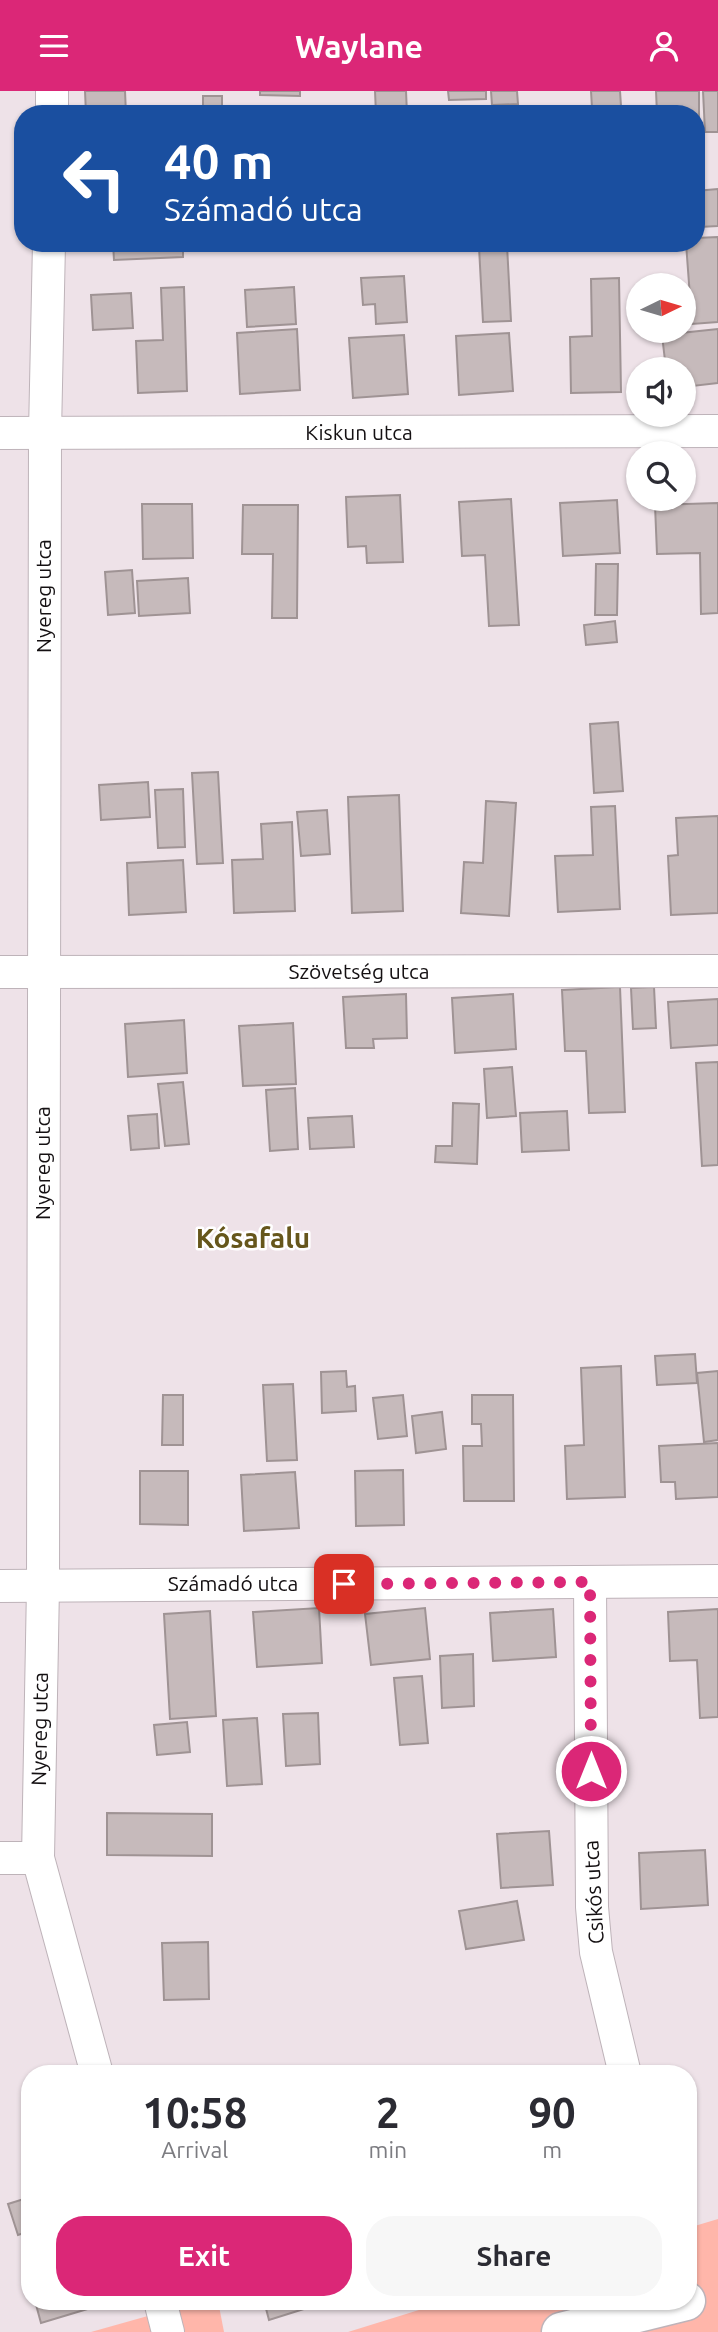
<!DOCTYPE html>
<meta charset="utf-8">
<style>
body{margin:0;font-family:Ubuntu,sans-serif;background:#f7f7f7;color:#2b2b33;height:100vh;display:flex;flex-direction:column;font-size:26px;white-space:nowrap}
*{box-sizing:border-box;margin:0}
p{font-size:23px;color:#7c7c81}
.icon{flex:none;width:38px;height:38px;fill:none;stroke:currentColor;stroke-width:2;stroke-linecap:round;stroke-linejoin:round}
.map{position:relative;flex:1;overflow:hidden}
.panel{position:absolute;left:21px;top:1974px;width:676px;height:245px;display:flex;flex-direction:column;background:#fff;border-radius:28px;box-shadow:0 2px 5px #0004}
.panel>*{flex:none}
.hud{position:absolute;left:14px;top:14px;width:691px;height:147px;border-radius:28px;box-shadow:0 2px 5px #0004;background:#1a4fa0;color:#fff;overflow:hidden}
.needle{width:46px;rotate:85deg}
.fabs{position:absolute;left:626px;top:182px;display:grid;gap:14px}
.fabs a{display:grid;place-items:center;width:70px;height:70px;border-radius:50%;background:#fff;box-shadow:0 2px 5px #0004;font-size:35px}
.pin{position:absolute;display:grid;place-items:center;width:60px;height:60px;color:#fff;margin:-30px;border-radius:14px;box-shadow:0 4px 10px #0006}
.me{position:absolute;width:77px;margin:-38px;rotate:0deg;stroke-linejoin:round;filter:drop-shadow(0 0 5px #0008)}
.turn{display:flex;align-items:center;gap:24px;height:147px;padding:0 35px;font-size:32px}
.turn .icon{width:91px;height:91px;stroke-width:2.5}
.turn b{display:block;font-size:49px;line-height:60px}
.eta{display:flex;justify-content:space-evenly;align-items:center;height:119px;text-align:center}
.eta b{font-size:42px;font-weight:600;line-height:49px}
.cta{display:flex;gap:14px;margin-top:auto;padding:14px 35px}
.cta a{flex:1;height:80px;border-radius:28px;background:#db2777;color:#fff;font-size:28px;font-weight:600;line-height:80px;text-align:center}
.cta a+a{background:#f7f7f7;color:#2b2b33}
header{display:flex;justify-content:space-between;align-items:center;height:91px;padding:0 35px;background:#db2777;color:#fff;font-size:32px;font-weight:600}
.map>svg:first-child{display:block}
.green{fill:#ffb6aa}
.building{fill:#c6babb;stroke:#9f9394;stroke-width:2}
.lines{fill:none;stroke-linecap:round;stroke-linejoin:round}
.street-casing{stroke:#beb3b9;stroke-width:34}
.secondary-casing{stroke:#beb3b9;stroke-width:41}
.street{stroke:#fff;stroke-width:32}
.secondary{stroke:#fff;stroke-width:38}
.route{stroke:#db2777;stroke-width:12;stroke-dasharray:0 21.6}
.labels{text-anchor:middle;stroke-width:5;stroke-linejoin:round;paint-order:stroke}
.street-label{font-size:21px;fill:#141012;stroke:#fff}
.district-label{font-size:28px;font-weight:bold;fill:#66561b;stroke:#fff}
</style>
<header><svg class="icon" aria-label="menu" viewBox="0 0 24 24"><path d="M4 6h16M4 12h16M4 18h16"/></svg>Waylane<svg class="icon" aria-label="person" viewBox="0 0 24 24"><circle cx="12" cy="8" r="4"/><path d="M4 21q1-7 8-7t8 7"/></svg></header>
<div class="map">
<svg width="718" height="2241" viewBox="0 0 718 2241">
<rect width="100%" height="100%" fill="#eee2e8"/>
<g class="green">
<path d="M718,2128v113h-370l100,-31h240v-73z"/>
<path d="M201,2210h17l6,31h-133z"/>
</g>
<g class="building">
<path d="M85,0h40l1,23h-40z"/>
<path d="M260,0h40v5l-40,-1z"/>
<path d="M375,0h31l1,23h-31z"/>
<path d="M448,0h38v8l-37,1z"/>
<path d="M491,0h26l1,13 -26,1z"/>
<path d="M591,0h29l1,15 -29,2z"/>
<path d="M656,0h43v38h-3v-15h-39z"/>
<path d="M703,0h15v41h-13z"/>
<rect x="203" y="5" width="19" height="18"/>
<path d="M718,98v37l-18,1 -4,-36z"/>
<path d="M718,146v85l-26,2 -6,-81h10v-5z"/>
<path d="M113,152h70v14l-69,3z"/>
<path d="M507,154l4,76 -28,1 -4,-75z"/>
<path d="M404,185l3,46 -31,2 -1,-20 -12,1 -2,-27z"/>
<path d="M619,187l2,114 -50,1 -1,-56 22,-1 -1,-57z"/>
<path d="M184,196l3,104 -49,2 -2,-52 27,-1 -2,-52z"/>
<path d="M294,196l2,37 -49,3 -2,-37z"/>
<path d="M131,202l2,35 -40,2 -2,-35z"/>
<path d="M297,238l3,61 -60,4 -3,-61z"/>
<path d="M718,238v54l-34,4v-18h-18l-4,-34z"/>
<path d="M509,242l4,58 -54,4 -3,-59z"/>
<path d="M404,244l4,59 -55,4 -4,-60z"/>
<path d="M400,404l3,67 -36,1 -1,-17 -18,1 -2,-50z"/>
<path d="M511,408l8,126 -30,1 -4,-71 -23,1 -3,-54z"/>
<path d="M617,409l3,53 -57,3 -3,-53z"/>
<path d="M718,412v110l-17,1 -1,-61 -43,1 -2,-49z"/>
<path d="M142,413h50l1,54 -50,1z"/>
<path d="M243,414h55l-1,113h-25l1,-64h-31z"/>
<path d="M596,473h22l-1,51h-22z"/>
<path d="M132,479l3,43 -27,2 -3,-43z"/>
<path d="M188,487l2,35 -51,3 -2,-35z"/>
<path d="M615,530l2,21 -31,3 -2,-20z"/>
<path d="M618,631l5,69 -29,2 -4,-69z"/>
<path d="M218,681l5,91 -26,1 -5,-91z"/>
<path d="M148,691l2,35 -49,3 -2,-35z"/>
<path d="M183,698l2,58 -27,1 -3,-58z"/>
<path d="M399,704l4,116 -51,2 -4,-116z"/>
<path d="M486,710l30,2 -7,113 -48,-3 3,-51 19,1z"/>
<path d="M615,715l5,103 -62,3 -3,-56 38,-1 -2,-48z"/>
<path d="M327,719l3,44 -29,2 -4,-44z"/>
<path d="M718,725v97l-47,2 -3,-59 10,-1 -2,-37z"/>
<path d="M292,731l3,89 -61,2 -2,-53 31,-1 -2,-35z"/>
<path d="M183,769l3,52 -57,3 -2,-52z"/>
<path d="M620,896l5,125 -36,1 -3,-62h-21l-3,-61z"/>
<path d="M654,896l2,41 -23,1 -2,-41z"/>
<path d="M406,903l1,44 -34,1 1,9h-28l-3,-51z"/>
<path d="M513,903l3,55 -61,4 -3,-55z"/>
<path d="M718,908v46l-47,3 -3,-46z"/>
<path d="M184,929l3,53 -59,4 -3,-53z"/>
<path d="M293,932l3,61 -53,2 -4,-60z"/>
<path d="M718,971v103l-16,1 -6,-103z"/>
<path d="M512,976l4,49 -29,2 -3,-49z"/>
<path d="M183,991l6,62 -24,2 -7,-62z"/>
<path d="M295,997l3,61 -28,2 -4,-61z"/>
<path d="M453,1012l26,1 -2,60 -42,-2 1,-16h16z"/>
<path d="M567,1020l2,39 -47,2 -2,-39z"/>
<path d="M157,1023l2,34 -28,2 -3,-34z"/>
<path d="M352,1025l2,31 -44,2 -2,-31z"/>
<path d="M695,1263l2,29 -40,2 -2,-29z"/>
<path d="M621,1275l4,131 -58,2 -2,-53 19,-1 -3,-77z"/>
<path d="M346,1280l1,16 8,-1 1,25 -34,2 -1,-41z"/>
<path d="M718,1280v69l-14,2 -7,-69z"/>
<path d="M293,1293l4,76 -30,1 -4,-76z"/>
<path d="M163,1304h20v50h-21z"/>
<path d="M403,1304l4,41 -29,3 -5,-41z"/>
<path d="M472,1304h41l1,106h-50l-1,-55h19l-1,-22h-9z"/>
<path d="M442,1321l4,37 -30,4 -4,-37z"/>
<path d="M718,1352v54l-42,2 -1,-17h-14l-2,-36z"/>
<path d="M403,1379l1,55 -48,1 -1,-55z"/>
<path d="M140,1380h48v54l-48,-1z"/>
<path d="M295,1381l4,56 -55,3 -3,-56z"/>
<path d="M319,1517l3,55 -65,4 -4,-55z"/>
<path d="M425,1517l5,51 -59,6 -6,-51z"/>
<path d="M553,1518l3,48 -63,4 -3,-48z"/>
<path d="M718,1518v108l-18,1 -3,-58 -27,1 -2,-49z"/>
<path d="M210,1520l6,105 -46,3 -6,-105z"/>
<path d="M473,1563l1,52 -32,2 -2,-52z"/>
<path d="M422,1585l6,67 -28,2 -6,-67z"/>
<path d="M318,1622l2,51 -34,2 -3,-52z"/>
<path d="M257,1627l5,66 -35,2 -4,-66z"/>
<path d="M187,1631l3,30 -33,3 -3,-30z"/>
<path d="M107,1722l105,1v42l-105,-1z"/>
<path d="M549,1740l4,54 -52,3 -4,-54z"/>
<path d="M705,1759l3,55 -67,4 -2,-56z"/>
<path d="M517,1810l7,39 -58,9 -7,-38z"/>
<path d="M208,1851l1,57 -45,1 -2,-57z"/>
<path d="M30,2106v34l-12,4 -10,-31z"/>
<path d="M35,2210h57l2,6 -53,16z"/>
<path d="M264,2210h59v2l-54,17z"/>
</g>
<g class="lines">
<g class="street-casing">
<g id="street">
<path d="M52,23v-23"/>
<path d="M49,152l-4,190 -2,1153 -5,272 59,216"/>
<path d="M0,342l718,-2"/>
<path d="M0,881l718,-1"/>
<path d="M590,1491l2,325 4,45 29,122"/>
<path d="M0,1495l718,-5"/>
<path d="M0,1767h38"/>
<path d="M160,2210l8,31"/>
</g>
</g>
<g class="secondary-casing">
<path id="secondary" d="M561,2241l125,-31"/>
</g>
<use href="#street" class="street"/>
<use href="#secondary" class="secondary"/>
</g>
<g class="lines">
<path class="route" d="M344,1493l246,-2 1,189"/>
</g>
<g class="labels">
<g class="street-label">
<text x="359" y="349">Kiskun utca</text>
<text transform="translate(44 505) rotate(-90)" y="7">Nyereg utca</text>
<text x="359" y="888">Szövetség utca</text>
<text transform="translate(43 1072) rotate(-90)" y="7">Nyereg utca</text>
<text x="233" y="1500">Számadó utca</text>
<text transform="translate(40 1638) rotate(-89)" y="7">Nyereg utca</text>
<text transform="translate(594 1801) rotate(-93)" y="7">Csikós utca</text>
</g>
<g class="district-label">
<text x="253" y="1157">Kósafalu</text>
</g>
</g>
</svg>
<div class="fabs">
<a><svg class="needle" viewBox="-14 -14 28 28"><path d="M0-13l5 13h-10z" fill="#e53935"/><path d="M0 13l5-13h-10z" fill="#7c7c81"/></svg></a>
<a><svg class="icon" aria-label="sound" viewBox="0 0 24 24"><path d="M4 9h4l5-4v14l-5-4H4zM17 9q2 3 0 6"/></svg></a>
<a><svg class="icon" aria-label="search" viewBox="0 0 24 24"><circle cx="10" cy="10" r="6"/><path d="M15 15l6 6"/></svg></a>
</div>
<div class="pin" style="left:344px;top:1493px;background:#d93025"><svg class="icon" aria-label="arrive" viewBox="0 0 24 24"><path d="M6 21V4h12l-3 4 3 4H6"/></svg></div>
<svg class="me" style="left:591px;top:1680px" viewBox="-20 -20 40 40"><circle r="17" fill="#db2777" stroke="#fff" stroke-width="3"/><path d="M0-11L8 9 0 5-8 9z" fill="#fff"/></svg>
<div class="hud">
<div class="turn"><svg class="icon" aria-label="left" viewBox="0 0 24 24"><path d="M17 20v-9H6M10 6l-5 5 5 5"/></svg><div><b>40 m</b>Számadó utca</div></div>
</div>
<section class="panel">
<div class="eta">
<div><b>10:58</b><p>Arrival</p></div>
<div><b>2</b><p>min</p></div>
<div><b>90</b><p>m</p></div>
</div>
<div class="cta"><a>Exit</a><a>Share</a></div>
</section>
</div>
